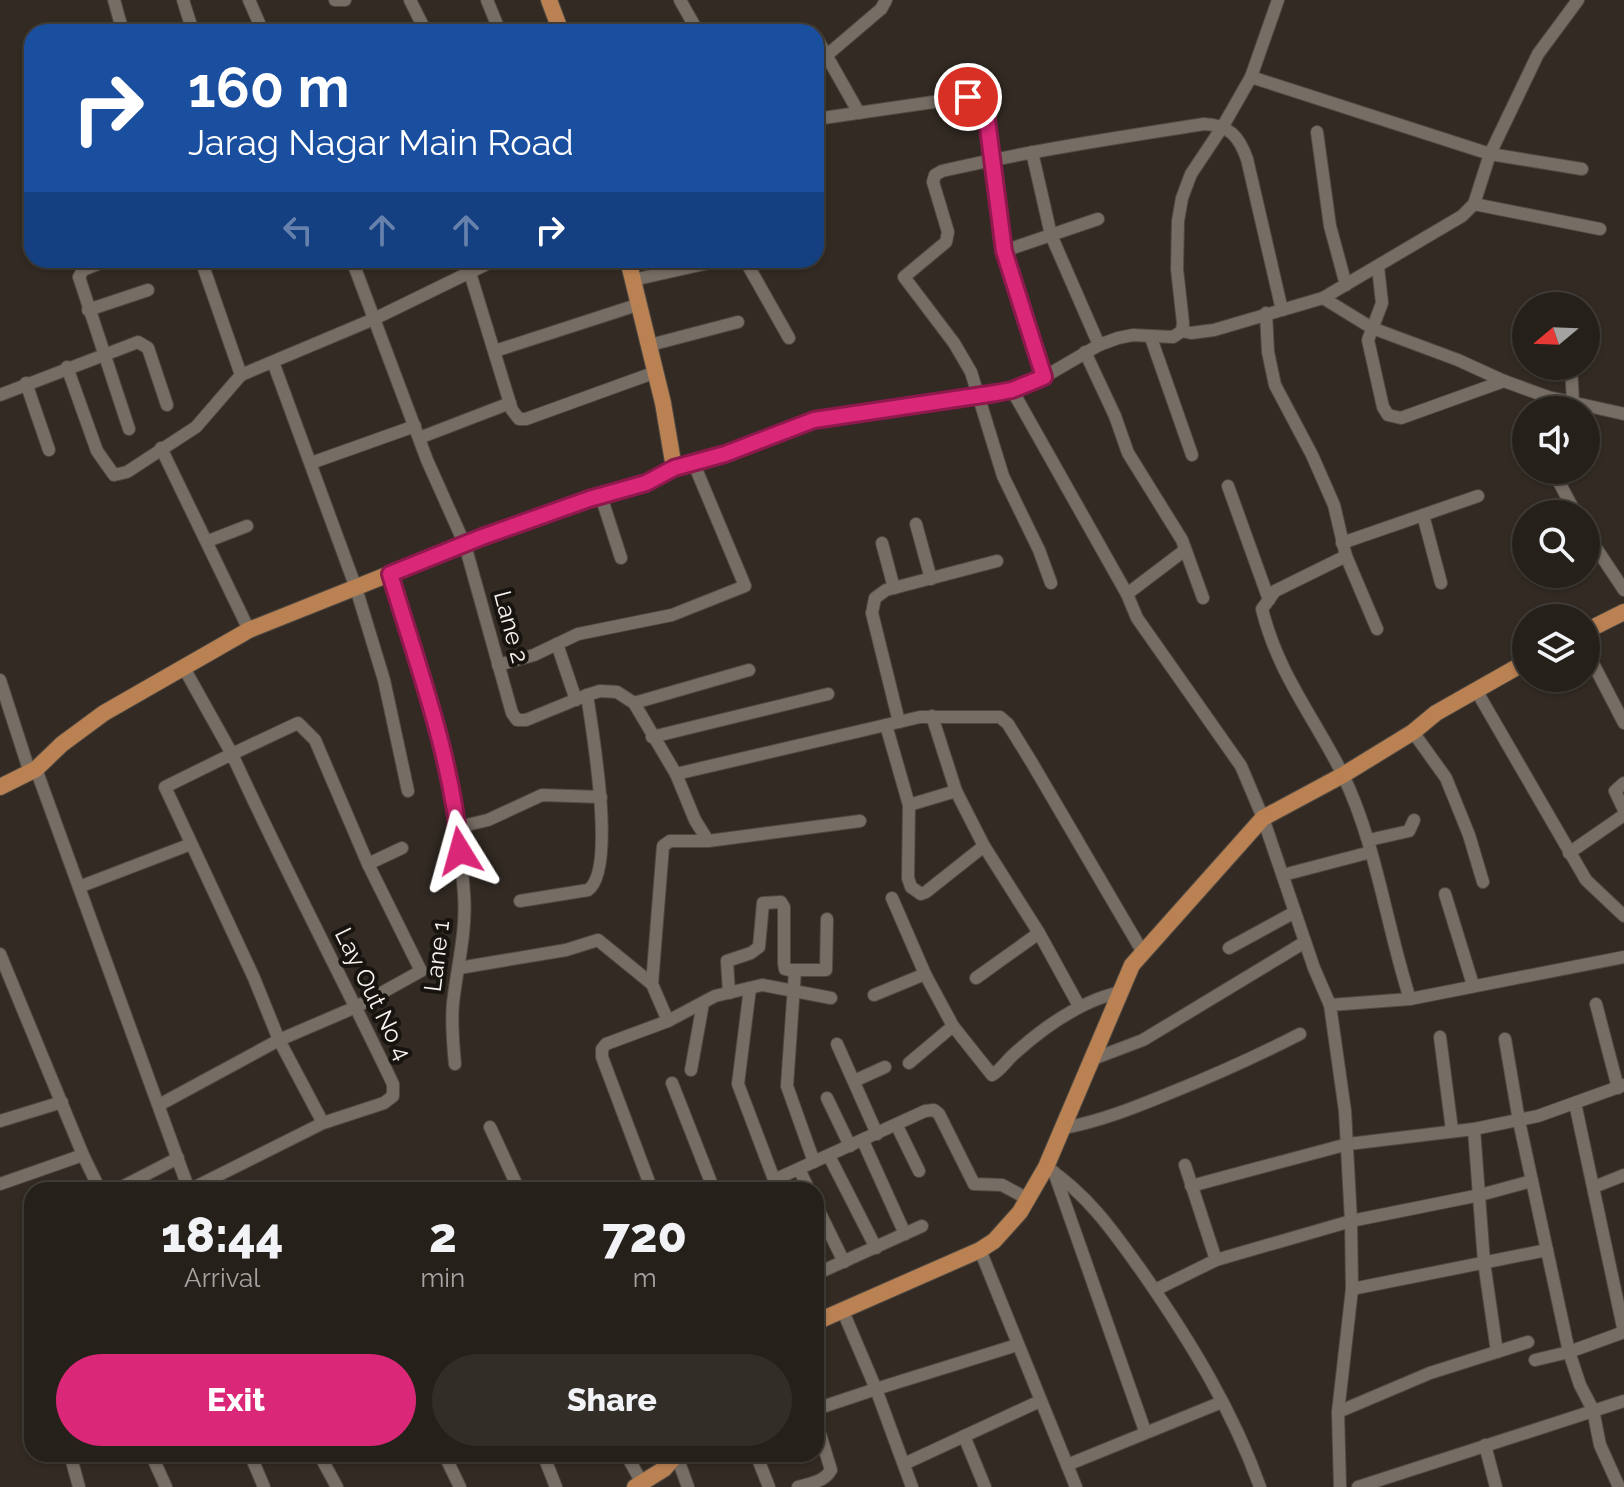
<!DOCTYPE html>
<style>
body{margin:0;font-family:Raleway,sans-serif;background:#322d27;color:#f1f3f6;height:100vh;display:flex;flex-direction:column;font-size:30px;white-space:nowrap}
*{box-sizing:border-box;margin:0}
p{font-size:26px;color:#a4a3a2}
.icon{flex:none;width:44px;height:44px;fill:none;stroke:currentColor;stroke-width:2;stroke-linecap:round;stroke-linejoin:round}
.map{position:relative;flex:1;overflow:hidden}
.drawer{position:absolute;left:24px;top:1182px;width:800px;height:280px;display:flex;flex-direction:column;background:#26201a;border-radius:24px;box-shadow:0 2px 6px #0004,0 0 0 2px #423e39}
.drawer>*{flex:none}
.guide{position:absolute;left:24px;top:24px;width:800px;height:244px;border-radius:24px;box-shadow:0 2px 6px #0004,0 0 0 2px #423e39;background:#1a4fa0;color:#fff;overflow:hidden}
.needle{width:52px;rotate:251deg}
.fabs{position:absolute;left:1512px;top:292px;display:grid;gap:16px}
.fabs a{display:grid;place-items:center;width:88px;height:88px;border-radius:50%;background:#26201a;box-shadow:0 2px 6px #0004,0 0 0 2px #423e39;font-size:40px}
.pin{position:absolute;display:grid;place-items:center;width:68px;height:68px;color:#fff;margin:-34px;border:4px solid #fff;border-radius:50%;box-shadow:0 2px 8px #0007}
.me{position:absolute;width:88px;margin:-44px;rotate:352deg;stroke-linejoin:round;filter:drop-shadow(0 0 6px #0008)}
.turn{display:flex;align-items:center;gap:28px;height:168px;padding:0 32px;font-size:36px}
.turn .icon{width:104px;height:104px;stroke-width:2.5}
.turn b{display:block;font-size:56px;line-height:68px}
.lanes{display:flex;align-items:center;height:76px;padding:0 32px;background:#0003;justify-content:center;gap:40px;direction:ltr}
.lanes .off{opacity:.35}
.eta{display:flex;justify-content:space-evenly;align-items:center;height:136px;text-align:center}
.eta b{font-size:48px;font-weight:800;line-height:56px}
.button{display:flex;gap:16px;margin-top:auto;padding:16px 32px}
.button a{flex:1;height:92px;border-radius:48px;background:#db2777;color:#fff;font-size:32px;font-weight:800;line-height:92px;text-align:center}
.button a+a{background:#322d27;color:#f1f3f6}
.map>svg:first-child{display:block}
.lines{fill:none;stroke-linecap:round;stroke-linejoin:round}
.minor-casing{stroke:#504942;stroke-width:14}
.major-casing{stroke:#504942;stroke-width:18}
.minor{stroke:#766d64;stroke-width:12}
.major{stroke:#ba8152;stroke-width:16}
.route-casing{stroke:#8e194d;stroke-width:20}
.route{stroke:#db2777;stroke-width:14}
.labels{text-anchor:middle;stroke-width:8;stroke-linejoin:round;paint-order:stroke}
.street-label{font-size:24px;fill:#f9f4ef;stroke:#171410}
</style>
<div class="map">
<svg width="1624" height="1487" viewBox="0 0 1624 1487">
<rect width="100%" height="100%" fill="#322a23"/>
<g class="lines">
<g class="minor-casing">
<g id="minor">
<path d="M114,0l9,32"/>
<path d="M183,0l10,32"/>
<path d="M249,0l14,32"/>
<path d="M335,0h10"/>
<path d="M410,0l16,32"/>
<path d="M487,0l13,32"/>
<path d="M680,0l18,32"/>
<path d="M801,32h10"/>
<path d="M816,37l43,76"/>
<path d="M827,55l54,-46 5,-9"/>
<path d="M1251,77l239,77 92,15"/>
<path d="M816,119l152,-22 15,7 3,8 18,139 40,126"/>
<path d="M1317,132l13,94 16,59"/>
<path d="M1032,152l19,83 48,110"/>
<path d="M1474,204l126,25"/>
<path d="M1004,251l94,-32"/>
<path d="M108,260l-25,10 -4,7 50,152"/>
<path d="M201,260l40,115 133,-56 121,-59"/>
<path d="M352,260l75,200 38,85 47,168 5,7h9l61,-25 13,-4 17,1 17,11 42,71 244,-57h80l8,7 24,39 110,188"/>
<path d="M466,260l46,150 7,9h7l130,-47"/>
<path d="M745,260l44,78"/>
<path d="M1378,267l4,36 -14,37 15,67 5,8 13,3 103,-37"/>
<path d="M633,280l89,-20"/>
<path d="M1323,298l49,30 86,32 46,21 44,16 76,17"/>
<path d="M88,310l60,-20"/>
<path d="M1266,313l2,39 7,33 37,70 22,50 12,51 31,73"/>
<path d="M1182,331l9,2 23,-3 109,-32 139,-82 12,-12 16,-50 48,-100 40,-54"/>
<path d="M1151,338l41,117"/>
<path d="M650,345l88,-23"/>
<path d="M495,351l145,-47"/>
<path d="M1085,352l30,64 13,37 54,87 21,58"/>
<path d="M273,362l83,226 28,92 24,111"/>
<path d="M1571,366l2,36"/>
<path d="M67,367l30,84 17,24 13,-3 69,-45 45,-52"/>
<path d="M26,383l23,67"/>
<path d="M1012,390l115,204 10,24 104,148 22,52 51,150 16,37"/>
<path d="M0,395l138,-53 10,6 19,57"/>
<path d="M419,438l91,-35"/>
<path d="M161,448l88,182"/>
<path d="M311,463l104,-37"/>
<path d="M674,468l51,-14 89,-34 198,-30 32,-13 55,-32 19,-7 15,-3 40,2 9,-6 1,-8 -6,-54 1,-48 4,-23 9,-24 32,-48 28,-49 27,-77"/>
<path d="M1557,470l3,14 16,30"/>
<path d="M1228,486l41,114"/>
<path d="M601,496l20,62"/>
<path d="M1423,515l18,68"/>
<path d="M916,524l15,55"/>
<path d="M1586,533l38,57"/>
<path d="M208,541l39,-15"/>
<path d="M882,543l12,45"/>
<path d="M1342,543l136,-47"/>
<path d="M1346,556l-71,35 -13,18c16,65 52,108 81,166 34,71 43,150 67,224"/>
<path d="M390,574c31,106 67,210 74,320 3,37 -7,73 -11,109 -2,20 0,41 2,61"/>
<path d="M1051,583l-12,-33 -36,-74 -32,-104 -17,-29 -50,-66 42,-35 2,-10 -15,-50 2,-7 7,-4c86,-20 174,-33 262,-47 25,1 35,12 43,35l35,151"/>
<path d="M1127,594l58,-44"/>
<path d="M557,644l19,56"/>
<path d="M1586,650l38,73"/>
<path d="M498,665l36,-10 44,-21 94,-19 73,-29 -51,-122"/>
<path d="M0,680l30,93"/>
<path d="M1476,690l110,190 38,36"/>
<path d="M634,703l115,-33"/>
<path d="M932,716l24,75 28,55 55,87 40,73"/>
<path d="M899,722l-27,-109 3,-15 11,-8 111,-29"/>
<path d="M886,725l23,80 -1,73 3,9 10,7 5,-2 58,-46"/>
<path d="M1413,732l33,46 23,57 14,47"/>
<path d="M652,737l176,-43"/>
<path d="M36,769l153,421 134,-67 61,-20 9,-7v-12c-53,-111 -111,-219 -161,-330l-67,33 89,191 25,62 44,83"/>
<path d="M676,774l19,46 13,21 152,-20"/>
<path d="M1624,783l-9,8 9,19"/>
<path d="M909,805l47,-14"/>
<path d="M458,827l30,-7 54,-25 59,2"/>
<path d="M1369,840l40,-9 5,-11"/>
<path d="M1569,853l55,-38"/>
<path d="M368,864l34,-16"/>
<path d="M1283,875l88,-23"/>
<path d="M79,887l112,-43"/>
<path d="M1445,894l28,91"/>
<path d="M892,898l33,76 28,52 39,49c9,-5 14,-14 22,-21 31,-28 67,-53 106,-62"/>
<path d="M520,901l68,-11c29,-20 4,-161 -1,-195"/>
<path d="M1229,948l66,-36"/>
<path d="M0,954l83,201 17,35"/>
<path d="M459,968l107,-18 32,-10 54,44 16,37"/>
<path d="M795,971l-8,115 27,76"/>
<path d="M976,978l63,-45"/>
<path d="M652,984l11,-138 7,-5h38"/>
<path d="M750,988l-12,96 40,106"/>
<path d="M729,993l-2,-32 24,-8 8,-6 4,-44 18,-1 3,5v56l1,6 5,1h36l1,-51"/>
<path d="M874,995l51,-21"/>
<path d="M1596,1004l22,84"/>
<path d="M1440,1037l12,93"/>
<path d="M1505,1039l14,82 50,231 11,33 13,25 7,35 19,42"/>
<path d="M837,1044l40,90"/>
<path d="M1093,1059l50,-19 162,-98"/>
<path d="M909,1063l44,-37"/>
<path d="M691,1070l12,-67"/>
<path d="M854,1081l31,-14"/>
<path d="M672,1083l42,107"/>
<path d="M827,1098l23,48"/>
<path d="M1575,1103l49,229"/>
<path d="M159,1105l120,-65 77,-33 65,-36 -53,-107 -53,-124 -17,-17 -66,31 -48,-86"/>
<path d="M0,1121l62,-19"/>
<path d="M897,1126l22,45"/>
<path d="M490,1127l29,63"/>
<path d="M1064,1128c37,-7 72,-21 106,-35 45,-18 87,-37 130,-59"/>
<path d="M1474,1129l10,133 13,90"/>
<path d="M863,1141l42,93"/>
<path d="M829,1156l47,92"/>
<path d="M1046,1167c43,28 70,68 99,109 45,65 88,135 115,211"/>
<path d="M799,1169l10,21"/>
<path d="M1054,1172l91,259"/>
<path d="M774,1180l151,-69 9,-1 5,4 35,70 28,1 26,14"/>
<path d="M0,1184l83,-29"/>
<path d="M1191,1186l157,-42 126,-15 64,-13 86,-31"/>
<path d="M1594,1187l30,-12"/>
<path d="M116,1190l62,-32"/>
<path d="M652,1190l-50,-133v-8l4,-5 62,-23 47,-25 47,-11 69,13"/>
<path d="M816,1205l28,57"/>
<path d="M980,1250l96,237"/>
<path d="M1216,1260l135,-39 129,-26 52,-14"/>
<path d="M816,1274l106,-48"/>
<path d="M1352,1289l195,-39"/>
<path d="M1155,1290l61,-30 -31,-95"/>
<path d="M842,1309l34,80 141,-44"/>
<path d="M1535,1360l34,-8 55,-20"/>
<path d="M816,1409l60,-20 36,98"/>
<path d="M1338,1412l92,-39 98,-31"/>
<path d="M964,1436l21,51"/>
<path d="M1485,1445l11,42"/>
<path d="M70,1454l9,33"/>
<path d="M151,1454l15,33"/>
<path d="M250,1454l14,33"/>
<path d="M319,1454l18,33"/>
<path d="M444,1454l16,33"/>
<path d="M543,1454l13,33"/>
<path d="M626,1454l16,29"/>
<path d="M676,1454l12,33"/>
<path d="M756,1454l13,33"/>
<path d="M904,1464l136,-63"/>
<path d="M1067,1465l155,-63"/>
<path d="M798,1487c13,-4 26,-5 33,-17l-15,-49"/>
<path d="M1340,1487l-2,-75 14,-123 -1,-68 -6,-110 -15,-106 80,-6 214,-42"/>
<path d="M1358,1487l266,-86"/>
</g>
</g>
<g class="major-casing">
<g id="major">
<path d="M549,0l12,32"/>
<path d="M1586,631l38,-19"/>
<path d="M0,787l36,-18 26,-25 42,-31 145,-83 233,-93 107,-38 57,-16 28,-15 -11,-65 -35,-143"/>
<path d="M816,1322l164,-72 14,-9 26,-29 26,-45 86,-202 131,-147 80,-43 70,-43 23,-19 90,-51"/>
<path d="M635,1487l29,-18 13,-15"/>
</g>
</g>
<use href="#minor" class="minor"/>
<use href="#major" class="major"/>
</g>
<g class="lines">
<g class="route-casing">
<path id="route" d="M460,851c-8,-94 -43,-187 -70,-277l92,-37 107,-38 57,-16 28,-15 51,-14 89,-34 182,-27 16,-3 32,-13 -40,-126 -18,-139 -9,-12 -9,-3"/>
</g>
<use href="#route" class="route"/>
</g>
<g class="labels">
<g class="street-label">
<text transform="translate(511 627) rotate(75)" y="8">Lane 2</text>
<text transform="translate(437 956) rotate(-83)" y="8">Lane 1</text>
<text transform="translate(373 994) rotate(64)" y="8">Lay Out No 4</text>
</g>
</g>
</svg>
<div class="fabs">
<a><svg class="needle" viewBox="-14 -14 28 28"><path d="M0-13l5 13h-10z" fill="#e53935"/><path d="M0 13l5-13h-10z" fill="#a4a3a2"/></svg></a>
<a><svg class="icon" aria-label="sound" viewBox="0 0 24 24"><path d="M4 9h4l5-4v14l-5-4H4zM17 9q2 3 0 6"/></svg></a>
<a><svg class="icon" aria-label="search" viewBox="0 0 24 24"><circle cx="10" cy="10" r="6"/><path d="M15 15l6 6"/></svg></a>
<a><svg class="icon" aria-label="layers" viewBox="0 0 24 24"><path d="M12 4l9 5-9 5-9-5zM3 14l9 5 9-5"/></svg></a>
</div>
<div class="pin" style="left:968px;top:97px;background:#d93025"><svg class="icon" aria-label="arrive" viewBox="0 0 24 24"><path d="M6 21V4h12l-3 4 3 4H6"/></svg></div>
<svg class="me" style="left:460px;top:851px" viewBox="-20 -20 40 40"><path d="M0-17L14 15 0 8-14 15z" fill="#db2777" stroke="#fff" stroke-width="4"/></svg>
<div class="guide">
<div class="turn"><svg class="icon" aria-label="right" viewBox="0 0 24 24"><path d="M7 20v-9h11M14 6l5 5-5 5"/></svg><div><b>160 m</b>Jarag Nagar Main Road</div></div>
<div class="lanes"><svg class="icon off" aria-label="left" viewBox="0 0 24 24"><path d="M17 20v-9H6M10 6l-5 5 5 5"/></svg><svg class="icon off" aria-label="ahead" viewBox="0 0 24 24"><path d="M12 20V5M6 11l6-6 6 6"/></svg><svg class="icon off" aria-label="ahead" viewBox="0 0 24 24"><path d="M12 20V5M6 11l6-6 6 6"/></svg><svg class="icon" aria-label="right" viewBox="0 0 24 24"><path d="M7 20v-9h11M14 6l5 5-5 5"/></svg></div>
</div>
<section class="drawer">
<div class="eta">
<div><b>18:44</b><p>Arrival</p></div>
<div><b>2</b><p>min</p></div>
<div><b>720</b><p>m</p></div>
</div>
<div class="button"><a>Exit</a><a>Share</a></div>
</section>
</div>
